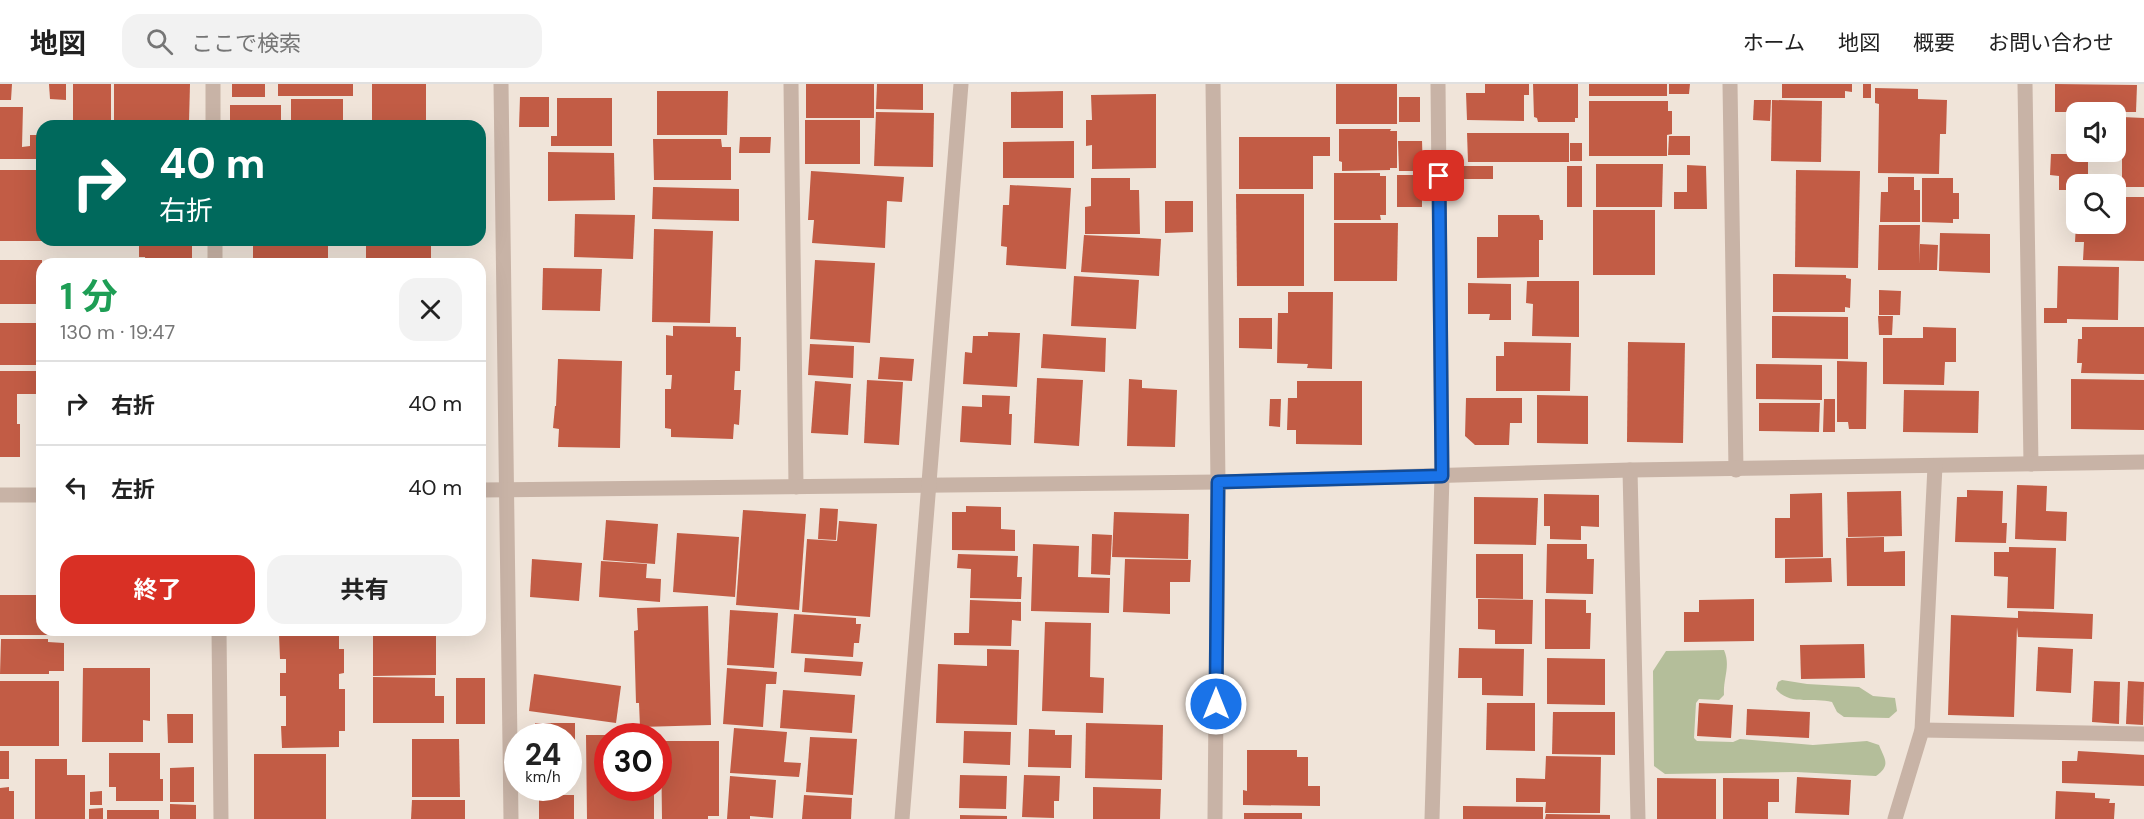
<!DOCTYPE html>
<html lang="ja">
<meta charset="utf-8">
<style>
body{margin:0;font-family:"DM Sans","Noto Sans JP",sans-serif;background:#f2f2f2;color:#222;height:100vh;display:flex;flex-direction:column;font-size:22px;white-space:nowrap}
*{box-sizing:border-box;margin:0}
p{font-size:20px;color:#767676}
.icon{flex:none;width:33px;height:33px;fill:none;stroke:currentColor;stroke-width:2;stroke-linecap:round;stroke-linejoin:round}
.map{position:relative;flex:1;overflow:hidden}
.side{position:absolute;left:36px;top:174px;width:450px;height:378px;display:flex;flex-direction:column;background:#fff;border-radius:18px;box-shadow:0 6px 24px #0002}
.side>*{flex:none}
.banner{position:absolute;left:36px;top:36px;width:450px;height:126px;border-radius:18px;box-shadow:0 6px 24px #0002;background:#00695c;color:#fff;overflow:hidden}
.fabs{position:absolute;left:2066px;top:18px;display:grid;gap:12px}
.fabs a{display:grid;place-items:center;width:60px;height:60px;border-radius:12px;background:#fff;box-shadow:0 6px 24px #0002;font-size:30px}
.speed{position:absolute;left:504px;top:639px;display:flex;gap:12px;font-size:30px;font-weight:700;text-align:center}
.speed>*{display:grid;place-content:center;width:78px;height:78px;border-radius:50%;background:#fff;box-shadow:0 6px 24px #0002;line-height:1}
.speed small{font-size:15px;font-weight:400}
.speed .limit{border:9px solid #d22;background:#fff;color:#111}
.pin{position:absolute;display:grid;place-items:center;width:51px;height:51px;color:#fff;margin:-26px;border-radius:12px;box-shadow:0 3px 9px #0006}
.me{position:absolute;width:66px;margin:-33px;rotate:0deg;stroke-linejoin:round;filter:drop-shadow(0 0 4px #0008)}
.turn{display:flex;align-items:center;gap:21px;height:126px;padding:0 24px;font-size:27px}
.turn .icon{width:78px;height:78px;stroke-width:2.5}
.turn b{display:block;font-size:42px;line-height:51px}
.round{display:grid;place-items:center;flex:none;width:63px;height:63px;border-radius:18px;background:#f2f2f2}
.head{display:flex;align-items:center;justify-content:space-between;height:102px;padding:0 24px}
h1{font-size:36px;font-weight:700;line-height:45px;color:#1e9e55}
.action{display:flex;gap:12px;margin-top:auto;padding:12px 24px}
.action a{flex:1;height:69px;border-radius:18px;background:#d93025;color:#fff;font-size:24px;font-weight:700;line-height:69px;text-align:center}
.action a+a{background:#f2f2f2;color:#222}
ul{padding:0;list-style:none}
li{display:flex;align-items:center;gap:18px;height:84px;padding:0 24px;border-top:2px solid #e0e0e0}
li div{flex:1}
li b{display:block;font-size:22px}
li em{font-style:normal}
header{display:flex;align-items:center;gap:36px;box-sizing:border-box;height:84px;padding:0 30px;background:#fff;border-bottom:2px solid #e0e0e0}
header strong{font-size:28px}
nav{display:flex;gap:33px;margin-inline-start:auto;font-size:21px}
.search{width:420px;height:54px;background:#f2f2f2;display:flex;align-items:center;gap:15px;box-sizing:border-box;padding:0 21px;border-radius:18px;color:#767676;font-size:22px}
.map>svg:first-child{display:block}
.green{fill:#b4be9a}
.building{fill:#c25c45}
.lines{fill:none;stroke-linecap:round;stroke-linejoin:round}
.minor{stroke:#c8b3a6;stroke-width:15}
.route-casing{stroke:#114b97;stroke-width:15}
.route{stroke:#1a73e8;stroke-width:10}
</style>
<header>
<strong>地図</strong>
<div class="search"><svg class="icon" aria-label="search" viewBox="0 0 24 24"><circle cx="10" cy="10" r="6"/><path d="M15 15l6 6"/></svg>ここで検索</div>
<nav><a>ホーム</a><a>地図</a><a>概要</a><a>お問い合わせ</a></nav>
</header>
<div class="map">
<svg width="2144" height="735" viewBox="0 0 2144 735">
<rect width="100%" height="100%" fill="#f0e4d9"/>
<g class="green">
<path d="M1724,566c7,16 -1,28 0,45l-5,5 -20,-1 -3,4 -2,35 3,3 36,1 7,-3 73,6 54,-4 12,4c6,15 12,20 -3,31l-80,-4 -131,2 -11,-8 -1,-95 13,-20z"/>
<path d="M1782,596l25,4 52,3 14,9 22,2 2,13 -8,7 -45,-1 -7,-5 -5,-10c-19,-5 -42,4 -56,-13l2,-7z"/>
</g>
<g class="building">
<path d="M0,0h12l-1,16h-11z"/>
<path d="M49,0h17v16l-16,-1z"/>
<rect x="73" y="0" width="38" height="42"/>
<path d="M114,0h76l-1,38h-75z"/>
<rect x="232" y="0" width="33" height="13"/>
<rect x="278" y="0" width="75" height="12"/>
<rect x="372" y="0" width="54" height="42"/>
<rect x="806" y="0" width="68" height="34"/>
<path d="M877,0h46v26l-47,-1z"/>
<rect x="1336" y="0" width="61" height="40"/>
<path d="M1485,0h44v11h-5v26l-57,-1 -1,-27h19z"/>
<path d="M1533,0h45v34h-3v4h-37l-1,-4 -3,-1z"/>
<rect x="1589" y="0" width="78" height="12"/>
<path d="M1669,0h21l-1,10h-20z"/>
<path d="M1782,0h70v8l-7,-1v7h-63z"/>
<rect x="1863" y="0" width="8" height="14"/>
<path d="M2055,0l82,1 -1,27h-81z"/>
<path d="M1875,4l43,1v10l29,1 -1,34h-6l-1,40 -61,-1 1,-69 -4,-1z"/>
<path d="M657,7h71l-1,44h-70z"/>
<path d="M1063,7v37h-52v-36z"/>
<path d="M1156,10v74l-64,1v-24l-6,1v-26h6l-1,-25z"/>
<path d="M520,13h29v30h-30z"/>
<rect x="1399" y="13" width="21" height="25"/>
<path d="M557,14h55v48h-61v-10h6z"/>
<rect x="291" y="15" width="52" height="27"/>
<path d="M1754,16h17l-1,21 -17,-1z"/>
<path d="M1772,16l50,1 -1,61 -50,-1z"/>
<path d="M1589,17h79v10h4v23l-5,1v21h-78z"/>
<rect x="230" y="21" width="51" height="21"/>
<path d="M0,23h23l-1,40 8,-1v-11h12v24h-42z"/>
<path d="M876,28l58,1 -1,54 -59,-1z"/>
<path d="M2122,33l22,1v69h-22z"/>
<rect x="805" y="36" width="55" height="44"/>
<path d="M1339,45h52l-1,2h7v37h-7v2l-48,1v-9l-3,-1z"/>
<path d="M1467,49h102v29h-101z"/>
<path d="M1669,52h21v19h-22z"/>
<path d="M740,53h31l-1,16h-31z"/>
<path d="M1239,53h91v19h-17v33h-74z"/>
<path d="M653,55h68l1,8h9v33h-77z"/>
<path d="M1074,57v37h-71v-36z"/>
<path d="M1398,57h24l1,30h-24z"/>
<rect x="1570" y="59" width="12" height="18"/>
<path d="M548,68l66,1 1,47 -67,1z"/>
<path d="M2051,70h37v30h-12v6h-17v-14l-9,-1z"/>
<path d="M1596,80h67l-1,43h-66z"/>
<path d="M1687,81l19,1 1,43h-33v-17h13z"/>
<rect x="1462" y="82" width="31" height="13"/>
<rect x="1567" y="82" width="15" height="41"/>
<rect x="0" y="86" width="42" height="71"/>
<path d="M1796,86l64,1 -2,97 -63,-1z"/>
<path d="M811,87l93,6 -2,25 -15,-1 -2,47 -73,-5 2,-23h-6z"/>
<path d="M1334,89h46v3h6v39h-6l1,5h-47z"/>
<rect x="1397" y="91" width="25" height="32"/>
<path d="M1888,93h26v13h6v32h-40l1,-30h7z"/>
<path d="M1091,94h39v12h9l1,44h-55v-27l6,-1z"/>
<path d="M1922,94h31v15h6v26h-6v4l-31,-1z"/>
<path d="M1010,101l61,3 -5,81 -60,-4 1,-18 -6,-1 2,-41h6z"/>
<path d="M653,103l86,2v32l-87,-2z"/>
<path d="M1236,110h68v92h-67z"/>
<path d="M2115,113h29v64l-61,-1 1,-18h-9l1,-18h39z"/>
<path d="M1165,117h28v31l-28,1z"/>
<rect x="1593" y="126" width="62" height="65"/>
<path d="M575,130l60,1 -2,44 -59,-2z"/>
<path d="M1498,131h41l1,5h3v20h-4v37l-62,1v-41h21z"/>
<path d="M1334,139h64l-1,58h-63z"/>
<path d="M1879,141h41l-1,39 1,-20 18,1 -1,25h-59z"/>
<path d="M654,145l59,2 -3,92 -58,-1z"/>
<path d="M1940,149l50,1v39l-51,-2z"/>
<path d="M1084,151l77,4 -2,37 -78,-4z"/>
<path d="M261,156h67v24l-75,-2v-17h8z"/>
<rect x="366" y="156" width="65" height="24"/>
<path d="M139,157l53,1v22h-46l-1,-7h-6z"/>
<rect x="0" y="176" width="42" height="44"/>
<path d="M815,176l60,3 -5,80 -60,-4z"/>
<path d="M2058,182l61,1 -1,53 -51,-1v4h-23v-15h13z"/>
<path d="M543,184l59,1 -2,42 -58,-1z"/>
<path d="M1773,190l73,1v3l5,1 -1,29 -5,-1v5h-72z"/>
<path d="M1074,192l65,4 -3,49 -65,-3z"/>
<path d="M1527,197h52v56l-47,-1 1,-32 -7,-1z"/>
<path d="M1468,199l43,1v36h-22l1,-6h-22z"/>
<path d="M1879,206l22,1 -1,24h-21z"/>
<path d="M1288,208h45l-1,77 -25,-1 1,-4 -31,-1 1,-50h10z"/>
<path d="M1772,232l76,1v42l-76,-1z"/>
<path d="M1878,232h15l-1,19h-13z"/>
<path d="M1239,234h33v31l-33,-1z"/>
<rect x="0" y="239" width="42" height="42"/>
<path d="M673,242l63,1v10h5l-1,34h-5l-1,19h7l-2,35 -5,-1 -1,15 -62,-2v-8l-6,-1v-39h6l1,-14h-6v-40l7,1z"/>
<path d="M1923,243l33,1v34h-11l-1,23 -61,-1v-46h40z"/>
<path d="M2082,243h62v47l-63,-1 1,-10h-5l1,-24h4z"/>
<path d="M988,248l32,1 -3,54 -54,-3 2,-32 7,1 1,-17h15z"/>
<path d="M1043,250l63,4 -1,34 -64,-4z"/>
<path d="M1504,258l67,1 -1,48h-74v-35h8z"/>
<path d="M1628,258l57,1 -2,100 -56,-1z"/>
<path d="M810,260l44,2 -1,32 -45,-3z"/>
<path d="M880,273l34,2 -2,22 -34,-2z"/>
<path d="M558,275l64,2 -2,87 -62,-1 1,-18 -6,-1 2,-22h1z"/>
<path d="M1837,277l30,1 -1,67h-17l-1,-7h-11z"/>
<path d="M1756,280l66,1v35l-66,-1z"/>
<path d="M0,287h42v23h-25v30h3v33h-20z"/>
<path d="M1037,294l46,2 -4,66 -45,-3z"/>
<path d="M1129,295l13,1v8l35,2 -2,57 -48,-1z"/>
<path d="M2071,295l73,1v50l-73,-1z"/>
<path d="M867,296l36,2 -4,63 -35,-2z"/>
<path d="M815,297l36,3 -3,51 -37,-2z"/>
<path d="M1297,297h65v64l-66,-1v-14h-9l1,-32h9z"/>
<path d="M1904,306l75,1 -1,42 -75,-1z"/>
<path d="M982,311l28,1 -1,18h3l-1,31 -51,-3 2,-36 20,1z"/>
<path d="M1537,311l51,1v48l-51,-1z"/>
<path d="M1466,314h56v25h-12l-1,22h-34l-10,-9z"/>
<path d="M1270,315h11l-1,28 -11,-1z"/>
<path d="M1824,315h11v33h-12z"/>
<path d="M1759,319h61l-1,29 -60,-1z"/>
<path d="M2017,401l30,1 -1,25 21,1 -1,29 -51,-2z"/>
<path d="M1967,406l36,1 -1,32h5l-1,20 -51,-1 2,-45h10z"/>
<path d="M1901,407l1,45 -54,1 -1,-45z"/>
<path d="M1822,409l1,64 -48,1v-40h15v-24z"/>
<path d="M1544,410l55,1v32l-18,-1v14l-31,-1v-13h-6z"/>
<path d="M1474,413l64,1 -2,47 -62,-1z"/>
<path d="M966,422l35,1v22l14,1v21l-63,-1v-38h14z"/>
<path d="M820,424l18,1 -2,31 -18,-1z"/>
<path d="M743,426l63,4 -7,96 -63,-5z"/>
<path d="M1114,428l75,2 -1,45 -76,-2z"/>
<path d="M606,436l52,4 -3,40 -52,-4z"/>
<path d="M839,437l38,3 -7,93 -68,-5 5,-73 30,2z"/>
<path d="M677,449l62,4 -4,60 -62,-5z"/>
<path d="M1092,450l20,1 -2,40 -19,-1z"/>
<path d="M1884,453v15l21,-1v35h-58l-1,-48z"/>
<path d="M1033,460l46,2 -1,31 32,1 -1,35 -78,-2z"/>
<path d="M1547,460h40v15h7l-1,35 -47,-1z"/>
<path d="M2009,463l47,1 -2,61 -47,-1 1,-31 -14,-1v-24h15z"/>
<path d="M958,470l60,2 -1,21h5l-1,22 -51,-1 1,-29 -14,-1z"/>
<path d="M1476,470h47v45l-47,-1z"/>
<path d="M1831,474l1,24 -47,1v-24z"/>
<path d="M532,475l50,4 -3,38 -49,-4z"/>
<path d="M1125,475l66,1 -1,22h-20v32l-47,-2z"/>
<path d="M601,477l46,3 -1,14 15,1 -1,23 -61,-5z"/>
<path d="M0,511h42v35h27v5h-69z"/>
<path d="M1478,515l55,1 -1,44h-37v-14l-17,-1z"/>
<path d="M1545,515l41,1v13h5l-1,36h-45z"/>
<path d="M1754,515v42l-70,1v-30h15v-12z"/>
<path d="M970,516l51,2v19l-9,-1 -1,26 -57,-1v-12h15z"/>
<path d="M708,522l3,119 -71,2 -1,-24h-3l-2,-72 4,-1 -1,-22z"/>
<path d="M730,526l48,3 -4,55 -47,-3z"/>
<path d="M2018,527l75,3 -1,25 -74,-2 -1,-10 -3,90 -66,-2 3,-100 67,3z"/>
<path d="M794,530l62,4v6h5l-2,19h-5l-1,14 -62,-4z"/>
<path d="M1045,538l46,1 -1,54 14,1 -1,35 -61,-2z"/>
<path d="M373,547h63v44l-63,1z"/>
<path d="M279,550h60v15h5v24l-5,1v15h6v42h-6v16l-57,1 -1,-22h5v-30h-6v-23h6v-14h-6z"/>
<path d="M1,555h47v3l16,1v28h-15v3h-49z"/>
<path d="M1864,560l1,34 -64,1 -1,-34z"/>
<path d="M2038,563l35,2 -2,44 -35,-2z"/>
<path d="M1459,564l65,1 -1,47 -41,-1v-17h-24z"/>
<path d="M987,565l32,1 -2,75 -81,-2 2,-59 49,2z"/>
<path d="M805,574l58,4 -2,14 -57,-4z"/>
<path d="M1547,574l58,1v46l-58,-1z"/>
<path d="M83,584h67v53l-7,-1v22h-61z"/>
<path d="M727,584l50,4 -1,12h-10l-3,43 -40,-3z"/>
<path d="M534,590l87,12 -5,37 -87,-12z"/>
<path d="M373,593l62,1v18h9v27h-71z"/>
<rect x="456" y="594" width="29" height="46"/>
<rect x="0" y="597" width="59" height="65"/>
<path d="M2094,597l26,1 -1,42 -27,-2z"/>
<path d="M2128,597l16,1 -1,43 -17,-1z"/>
<path d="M783,606l72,5 -3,38 -72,-5z"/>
<path d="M1487,619h48v48l-49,-1z"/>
<path d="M1699,619l34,2 -2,33 -34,-2z"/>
<path d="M1747,625l63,3 -1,26 -63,-3z"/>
<path d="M1553,628h62v43l-63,-1z"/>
<path d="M167,630h26v29h-25z"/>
<path d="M535,639h40v61h-7v-48h-32z"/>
<path d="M1086,639l77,2 -1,55 -77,-2z"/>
<path d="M734,644l53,4 -3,30 17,1 -2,14 -69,-4z"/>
<path d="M1029,645l26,1v5h17l-1,33 -43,-1z"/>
<path d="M964,647l47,1 -1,33 -47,-2z"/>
<path d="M586,651h22v53h46v31h-67z"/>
<path d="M810,653l47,2 -4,56 -47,-3z"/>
<path d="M412,655h47l1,58h-48z"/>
<path d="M661,657h58v75h-11v3h-46z"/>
<path d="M1247,666h50v7h11v29h12v20l-77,-1v-15l4,1z"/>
<rect x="0" y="667" width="9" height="28"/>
<path d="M2078,667l66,4v31l-82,-3v-22h15z"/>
<path d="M109,669h51v26h3v22h-47v-14h-7z"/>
<rect x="254" y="670" width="72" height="65"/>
<path d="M1546,672l55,1 -1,56h-55l1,-11h-30v-24l29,1z"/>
<path d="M35,675h32v16h18v44h-50z"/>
<path d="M194,683v35h-24v-34z"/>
<path d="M960,691l47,1 -1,33 -47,-1z"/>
<path d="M1024,691l36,1 -1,25h-5v17l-32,-1z"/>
<path d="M730,692l46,4 -3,38 -23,-2v3h-23z"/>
<path d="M1797,693l54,3 -2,35 -54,-2z"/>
<path d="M1657,694l59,1v40h-59z"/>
<path d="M1723,694l56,1v23h-11v17h-45z"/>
<path d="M9,703v4h5v28h-14v-31z"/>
<path d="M1093,703l68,2 -1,30h-67z"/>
<path d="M102,707v14h-12v-13z"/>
<path d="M2056,707l39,2v5l15,1 -1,4h6l-1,16h-59z"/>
<rect x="539" y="711" width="35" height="24"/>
<path d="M804,711l48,3 -1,21h-49z"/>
<path d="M412,716h53v19h-54z"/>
<path d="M170,720l26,1v14h-26z"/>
<path d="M1463,722l80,1v12h-80z"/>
<path d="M103,724v11h-14v-10z"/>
<rect x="107" y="726" width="52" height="9"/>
<rect x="1244" y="729" width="58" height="6"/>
<path d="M1546,730l64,1v4h-65z"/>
<path d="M960,731l47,1v3h-47z"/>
</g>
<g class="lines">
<g class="minor">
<path d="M213,0v42"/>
<path d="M501,0l10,735"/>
<path d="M791,0l5,403"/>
<path d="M1213,0l5,398 -3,337"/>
<path d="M1730,0l6,386"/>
<path d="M2025,0l6,380"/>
<path d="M215,156v24"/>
<path d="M1630,386l8,349"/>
<path d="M480,406l738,-8 412,-12 514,-8"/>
<path d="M0,411h42"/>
<path d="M219,546l2,189"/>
<path d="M1922,646l222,4"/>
<path d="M902,735l59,-735"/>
<path d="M1432,735l10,-343 -4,-392"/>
<path d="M1895,735l27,-89 13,-264"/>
</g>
</g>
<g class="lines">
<g class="route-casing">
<path id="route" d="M1216,620l2,-222 224,-6 -3,-300"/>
</g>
<use href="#route" class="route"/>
</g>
</svg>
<div class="fabs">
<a><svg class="icon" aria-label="sound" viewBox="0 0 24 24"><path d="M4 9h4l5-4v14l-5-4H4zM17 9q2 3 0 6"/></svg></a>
<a><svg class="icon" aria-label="search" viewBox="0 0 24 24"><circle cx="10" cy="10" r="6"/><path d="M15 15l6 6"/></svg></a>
</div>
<div class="speed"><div>24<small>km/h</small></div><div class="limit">30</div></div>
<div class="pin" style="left:1439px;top:92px;background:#d93025"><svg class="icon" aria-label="arrive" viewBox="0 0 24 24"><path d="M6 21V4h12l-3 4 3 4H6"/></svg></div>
<svg class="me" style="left:1216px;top:620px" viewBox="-20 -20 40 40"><circle r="17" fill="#1a73e8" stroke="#fff" stroke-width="3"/><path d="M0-11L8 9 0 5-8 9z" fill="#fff"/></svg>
<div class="banner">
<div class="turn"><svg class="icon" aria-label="right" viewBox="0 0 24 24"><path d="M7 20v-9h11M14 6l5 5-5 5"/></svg><div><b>40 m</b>右折</div></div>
</div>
<section class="side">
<div class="head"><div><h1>1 分</h1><p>130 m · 19:47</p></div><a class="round"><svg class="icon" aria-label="close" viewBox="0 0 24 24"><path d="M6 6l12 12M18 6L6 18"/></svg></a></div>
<ul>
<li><svg class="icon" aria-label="right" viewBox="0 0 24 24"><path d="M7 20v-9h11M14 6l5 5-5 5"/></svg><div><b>右折</b></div><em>40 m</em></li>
<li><svg class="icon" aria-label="left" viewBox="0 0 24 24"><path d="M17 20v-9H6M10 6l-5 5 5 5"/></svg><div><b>左折</b></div><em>40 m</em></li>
</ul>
<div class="action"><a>終了</a><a>共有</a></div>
</section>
</div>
